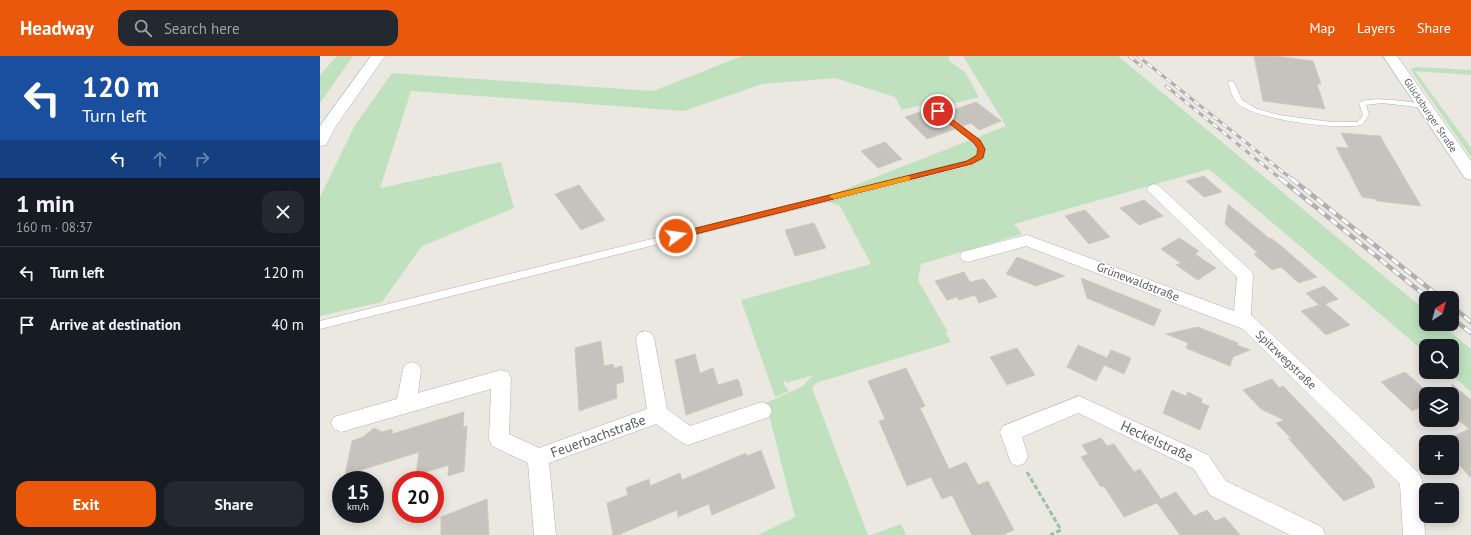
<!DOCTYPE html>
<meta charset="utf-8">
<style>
body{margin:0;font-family:"PT Sans",sans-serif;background:#242831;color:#f1f3f6;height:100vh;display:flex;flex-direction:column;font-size:15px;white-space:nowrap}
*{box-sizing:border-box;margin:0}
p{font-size:13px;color:#9ea1a6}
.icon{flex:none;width:22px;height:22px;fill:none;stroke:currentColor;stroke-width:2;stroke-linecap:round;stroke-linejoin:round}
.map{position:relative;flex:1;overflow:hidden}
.side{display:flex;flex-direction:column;background:#171b24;width:320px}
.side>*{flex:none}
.top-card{background:#1a4fa0;color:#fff;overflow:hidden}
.needle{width:26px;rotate:36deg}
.controls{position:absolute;left:1099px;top:235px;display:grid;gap:8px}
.controls a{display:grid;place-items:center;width:40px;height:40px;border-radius:8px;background:#171b24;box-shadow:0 2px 10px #0003;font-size:20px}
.speed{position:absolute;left:12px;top:415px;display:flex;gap:8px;font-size:20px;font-weight:700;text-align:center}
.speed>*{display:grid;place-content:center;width:52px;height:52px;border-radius:50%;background:#171b24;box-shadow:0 2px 10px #0003;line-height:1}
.speed small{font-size:10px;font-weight:400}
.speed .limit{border:6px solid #d22;background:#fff;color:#111}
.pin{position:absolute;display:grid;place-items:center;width:34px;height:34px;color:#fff;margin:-17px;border:2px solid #fff;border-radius:50%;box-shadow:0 1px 4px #0007}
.me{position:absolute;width:44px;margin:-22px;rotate:76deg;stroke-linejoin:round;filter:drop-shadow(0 0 3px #0008)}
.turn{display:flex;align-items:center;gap:14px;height:84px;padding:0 16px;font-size:18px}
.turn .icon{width:52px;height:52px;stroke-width:2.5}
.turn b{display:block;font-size:28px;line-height:34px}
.lanes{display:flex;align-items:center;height:38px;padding:0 16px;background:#0003;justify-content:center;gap:20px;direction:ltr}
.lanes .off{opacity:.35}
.round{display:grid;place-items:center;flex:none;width:42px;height:42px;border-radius:12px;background:#242831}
.head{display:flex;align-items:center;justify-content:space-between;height:68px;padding:0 16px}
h1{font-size:24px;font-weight:800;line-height:30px}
.primary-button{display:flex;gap:8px;margin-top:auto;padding:8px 16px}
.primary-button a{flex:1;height:46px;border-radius:12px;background:#ea580c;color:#fff;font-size:16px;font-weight:800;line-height:46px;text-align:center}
.primary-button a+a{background:#242831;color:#f1f3f6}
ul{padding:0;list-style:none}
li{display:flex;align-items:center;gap:12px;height:52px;padding:0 16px;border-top:1px solid #363941}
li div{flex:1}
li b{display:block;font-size:15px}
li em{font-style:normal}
header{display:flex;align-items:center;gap:24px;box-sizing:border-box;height:56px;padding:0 20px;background:#ea580c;color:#fff}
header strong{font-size:19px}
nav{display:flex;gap:22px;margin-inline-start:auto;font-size:14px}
.search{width:280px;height:36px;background:#242831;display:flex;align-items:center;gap:10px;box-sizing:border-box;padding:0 14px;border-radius:12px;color:#9ea1a6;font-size:15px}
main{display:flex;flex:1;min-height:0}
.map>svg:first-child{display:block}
.green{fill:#bfe1be}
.building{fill:#c6c3be;stroke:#cfcabf}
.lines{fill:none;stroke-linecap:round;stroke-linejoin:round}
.service-casing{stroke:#aeb1b5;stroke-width:1}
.minor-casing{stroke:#aeb1b5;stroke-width:1}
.secondary-casing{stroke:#adb1b5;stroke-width:1}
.path{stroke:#98c2a2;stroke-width:3;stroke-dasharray:5 2.5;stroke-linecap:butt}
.service{fill:#fff;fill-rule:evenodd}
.minor{fill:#fff;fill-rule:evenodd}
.secondary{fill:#fff;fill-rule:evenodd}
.rail-far1-casing{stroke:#afb0b0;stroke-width:3}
.rail-casing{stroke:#afb0b0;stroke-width:4.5}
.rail-far1{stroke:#fff;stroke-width:2;stroke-dasharray:6;stroke-linecap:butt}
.rail{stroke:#fff;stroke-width:3;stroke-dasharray:8;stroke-linecap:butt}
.route{fill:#ea580c;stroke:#983908}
.slow{fill:#f59e0b}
.labels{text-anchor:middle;stroke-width:3;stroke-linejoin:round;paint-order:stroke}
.far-street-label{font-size:10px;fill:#595d60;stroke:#fff}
.street-label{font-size:12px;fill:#595d60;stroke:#fff}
.near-street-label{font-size:14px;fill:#595d60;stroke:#fff}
</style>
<header>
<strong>Headway</strong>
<div class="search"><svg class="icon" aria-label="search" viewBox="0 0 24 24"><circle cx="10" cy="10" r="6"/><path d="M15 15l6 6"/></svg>Search here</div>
<nav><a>Map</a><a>Layers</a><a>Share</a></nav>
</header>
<main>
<section class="side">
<div class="top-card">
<div class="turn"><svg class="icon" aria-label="left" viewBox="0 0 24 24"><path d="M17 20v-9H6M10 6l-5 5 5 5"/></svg><div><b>120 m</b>Turn left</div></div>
<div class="lanes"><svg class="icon" aria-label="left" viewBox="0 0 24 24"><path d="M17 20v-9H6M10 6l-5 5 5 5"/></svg><svg class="icon off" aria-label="ahead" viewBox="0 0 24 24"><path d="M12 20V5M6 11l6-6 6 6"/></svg><svg class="icon off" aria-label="right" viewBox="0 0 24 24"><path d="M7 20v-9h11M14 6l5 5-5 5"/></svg></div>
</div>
<div class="head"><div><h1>1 min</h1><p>160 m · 08:37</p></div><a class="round"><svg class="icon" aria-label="close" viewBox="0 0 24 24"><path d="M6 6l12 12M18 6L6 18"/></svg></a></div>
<ul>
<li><svg class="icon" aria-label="left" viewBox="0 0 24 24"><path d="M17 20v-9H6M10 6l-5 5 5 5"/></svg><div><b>Turn left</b></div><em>120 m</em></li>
<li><svg class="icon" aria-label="arrive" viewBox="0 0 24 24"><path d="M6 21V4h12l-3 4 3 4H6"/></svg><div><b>Arrive at destination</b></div><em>40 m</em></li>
</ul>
<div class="primary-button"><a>Exit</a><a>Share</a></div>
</section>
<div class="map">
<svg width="1151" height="479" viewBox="0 0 1151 479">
<rect width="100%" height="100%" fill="#ebe8e1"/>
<g class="green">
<path d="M17,0h16l-33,47v-28z"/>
<path d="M422,0h208l-1,5 16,11 14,25 -43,11 -9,-5 -2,1 1,2 -4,-1 -20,5 -7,-13 -60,-19 -73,6 -78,27 -273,-20 -31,97 121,-26 13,46 -92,38 -40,56 -62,14v-119l35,-72 37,-52 261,18z"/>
<path d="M643,0h155l308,255v13h15l30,25v43l-23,-20h4v-26h-26v7l-217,-184 -195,55 8,10 -101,30 -3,14 1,4 29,50 -3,1 6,9 -135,41 -4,5 56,147h-110l37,-18 -29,-114 37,-17 4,-5 7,-6 -28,8 -1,-3 -2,3 6,8 -14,6 -34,-97 130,-36 -31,-58 -20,-7 186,-73z"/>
<path d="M1097,11l54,3v5l-56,-4 56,77v9l-61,-88z"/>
<path d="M581,468l5,11h-35z"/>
</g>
<g class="building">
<path d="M934,0h22l37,5 8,23h-4l8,25 -62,-8z"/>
<path d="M656,46l25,19 -22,9 -8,-7 -8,3 -18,-13z"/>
<path d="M603,55l8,7 7,-3 17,14 -28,10 -22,-22z"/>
<path d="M1021,77l39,3 41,70 -44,-5 -2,-2 -13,-2 -26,-50 13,1z"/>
<path d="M565,86l17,17 -24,9 -17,-17z"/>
<path d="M884,120l18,16 -18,5 -18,-16z"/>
<path d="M259,129l26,35 -24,10 -26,-36z"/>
<path d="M824,144l19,16 -24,9 -19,-17z"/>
<path d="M908,148l42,35 1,-1 10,8 36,31 -18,6 -18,-16 -9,3 -18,-16 4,-1 -33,-29z"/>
<path d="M765,154l25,27 -21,7 -24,-28z"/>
<path d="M494,167l12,25 -31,8 -10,-26z"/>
<path d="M859,182l20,13 -4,3 21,14 -18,12 -22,-15 5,-2 -20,-14z"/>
<path d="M697,201l13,5 35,14 -29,10 -30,-12z"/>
<path d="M644,216l6,10 14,-3 13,18 -18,6 -4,-8 -16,5 -2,-3 -10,3 -12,-19z"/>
<path d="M761,222l80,32 -7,16 -67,-28z"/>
<path d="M1004,230l14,13 -13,5 25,21 -24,10 -25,-24 18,-6 -13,-12z"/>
<path d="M878,271l40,16 -1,2 13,5 -17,7 -3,9 -44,-18 2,-5 -22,-9z"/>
<path d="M281,285l3,25 9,-2 1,4 8,-2 2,16 -8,2 1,14 -38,13 -4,-63z"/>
<path d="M758,289l29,13 4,-8 20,8 -7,16 -20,-9 -8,16 -29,-14z"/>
<path d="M697,292l18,27 -28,10 -17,-28z"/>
<path d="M375,298l5,19 13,-5 5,17 20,-6 5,16 -57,20 -11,-55z"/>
<path d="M586,312l19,38 -5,2 29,61 17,-7 12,23 10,-4 26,49 -12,5h-30l-20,-40 -10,4 -11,-22 -24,9 -28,-65 6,-2 -17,-38z"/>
<path d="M1085,316l25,22h-4v11l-14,6 -31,-29z"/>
<path d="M952,323l7,9 4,-2 88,92 4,9 -31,14 -14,-15 -42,-48 5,2 -17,-17 8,-3 -23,-11 -18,-19z"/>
<path d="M1132,328l19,16v78l-19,-21v-20l17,-8 -17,-15z"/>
<path d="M852,334l14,6 2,-4 14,7 -1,4 8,3 -9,24 -37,-17z"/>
<path d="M144,356l-1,15 4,-1 -3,45 -16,5 1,-11 -33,10 3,-23 -74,23 7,-34 11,-4 11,-9 8,4 10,-3v5z"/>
<path d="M781,382l6,8 7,-2 20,28 6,-3 21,30 15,-7 18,24 13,-6 8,11 10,-4 15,18h-60l-23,-32 -33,14 -20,-31 -3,1 -20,-30 7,-3 -6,-9z"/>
<path d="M441,394l14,38 -63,27 -3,-11 -31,13 -1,-7 -59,25h-5l-6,-32 21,-8 -2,-7 23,-9 1,7 30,-13 2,7 64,-27 1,3z"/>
<path d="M167,443l2,36h-48v-18z"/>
</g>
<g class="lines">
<g class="service-casing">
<g id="service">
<path d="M909,25l5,1 8,18 15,9 22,6 52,7h27l5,-7 -4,-12c11,-8 51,-1 66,1l3,2 -3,2 -43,-5 -16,2 3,10 -7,10c-23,5 -110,-5 -126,-23 -4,-5 -6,-14 -8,-20z"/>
<path d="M618,53l41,32 6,8 -1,9 -11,7 -653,164v-8l647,-160 10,-6v-6l-3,-6 -38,-31v-2z"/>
</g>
</g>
<g class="minor-casing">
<g id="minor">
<path d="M834,128l5,2 92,85 2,4 -2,40 168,158 3,7 3,55h-22l-3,-51 -157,-155 -217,-83 -58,16 -6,-2 -2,-4 2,-4 65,-17 207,76 3,-34 -88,-85 -2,-3 2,-3z"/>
<path d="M325,275l6,2 3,5 13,71 23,17 72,-24 7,3 3,6 -3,6 -81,28 -7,-3 -25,-18 -107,39 7,72h-22l-6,-72 -36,-17 -3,-7 2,-50 -150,43 -7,-3 -3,-6 3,-6 63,-18 6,-29 2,-5 7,-3 7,3 2,5 -3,23 83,-23 7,2 3,6 -2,56 30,14 108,-39 -11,-71 3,-5z"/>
<path d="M759,340l129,59 18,26 96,46 3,8h-35l-80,-40 -16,-26 -116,-56 -56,24 6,19 -3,7 -7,3 -7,-3 -11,-31 3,-6z"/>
</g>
</g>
<g class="secondary-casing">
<g id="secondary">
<path d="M51,0h14l-49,70 -10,19 -6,1v-20z"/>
<path d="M1063,0h14l74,105v19l-6,-2z"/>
</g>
</g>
<path class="path" d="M707,416l34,58 -11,5"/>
<use href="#service" class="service"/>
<use href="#minor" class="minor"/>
<use href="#secondary" class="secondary"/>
<g class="rail-far1-casing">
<g id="rail-far1">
<path d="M809,0l12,10"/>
<path d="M818,0l155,124"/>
<path d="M846,30l116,94"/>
</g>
</g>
<g class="rail-casing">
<g id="rail">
<path d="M961,123l147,119"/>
<path d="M972,123l149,119"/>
<path d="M1132,250l19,16"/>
<path d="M1132,262l19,15"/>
</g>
</g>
<use href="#rail-far1" class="rail-far1"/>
<use href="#rail" class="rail"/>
</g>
<path class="route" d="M616,54h4l40,30 5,9 -2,9 -11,6 -296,75 -4,-3 4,-3 291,-72 10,-6 1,-6 -4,-6 -38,-30z"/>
<path class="slow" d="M588,120l2,1v3l-76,19 -4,-2 1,-2z"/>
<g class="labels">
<g class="far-street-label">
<text transform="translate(1111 59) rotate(56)" y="4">Glücksburger Straße</text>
</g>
<g class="street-label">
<text transform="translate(818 226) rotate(21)" y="4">Grünewaldstraße</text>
<text transform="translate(966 304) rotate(44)" y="4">Spitzwegstraße</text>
</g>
<g class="near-street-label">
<text transform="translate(278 380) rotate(-20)" y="5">Feuerbachstraße</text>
<text transform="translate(837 385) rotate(25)" y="5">Heckelstraße</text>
</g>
</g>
</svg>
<div class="controls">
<a><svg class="needle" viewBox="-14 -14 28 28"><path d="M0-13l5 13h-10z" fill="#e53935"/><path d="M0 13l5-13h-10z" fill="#9ea1a6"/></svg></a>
<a><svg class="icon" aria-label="search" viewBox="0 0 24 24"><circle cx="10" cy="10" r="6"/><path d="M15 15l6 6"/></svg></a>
<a><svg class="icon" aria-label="layers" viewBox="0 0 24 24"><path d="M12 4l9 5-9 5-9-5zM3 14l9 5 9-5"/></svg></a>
<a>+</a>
<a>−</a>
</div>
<div class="speed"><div>15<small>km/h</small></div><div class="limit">20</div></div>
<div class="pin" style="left:618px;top:55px;background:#d93025"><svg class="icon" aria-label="arrive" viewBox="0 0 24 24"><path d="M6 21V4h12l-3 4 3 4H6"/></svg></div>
<svg class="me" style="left:356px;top:180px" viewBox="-20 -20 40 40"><circle r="17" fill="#ea580c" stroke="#fff" stroke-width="3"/><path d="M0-11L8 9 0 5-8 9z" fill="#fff"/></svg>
</div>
</main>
